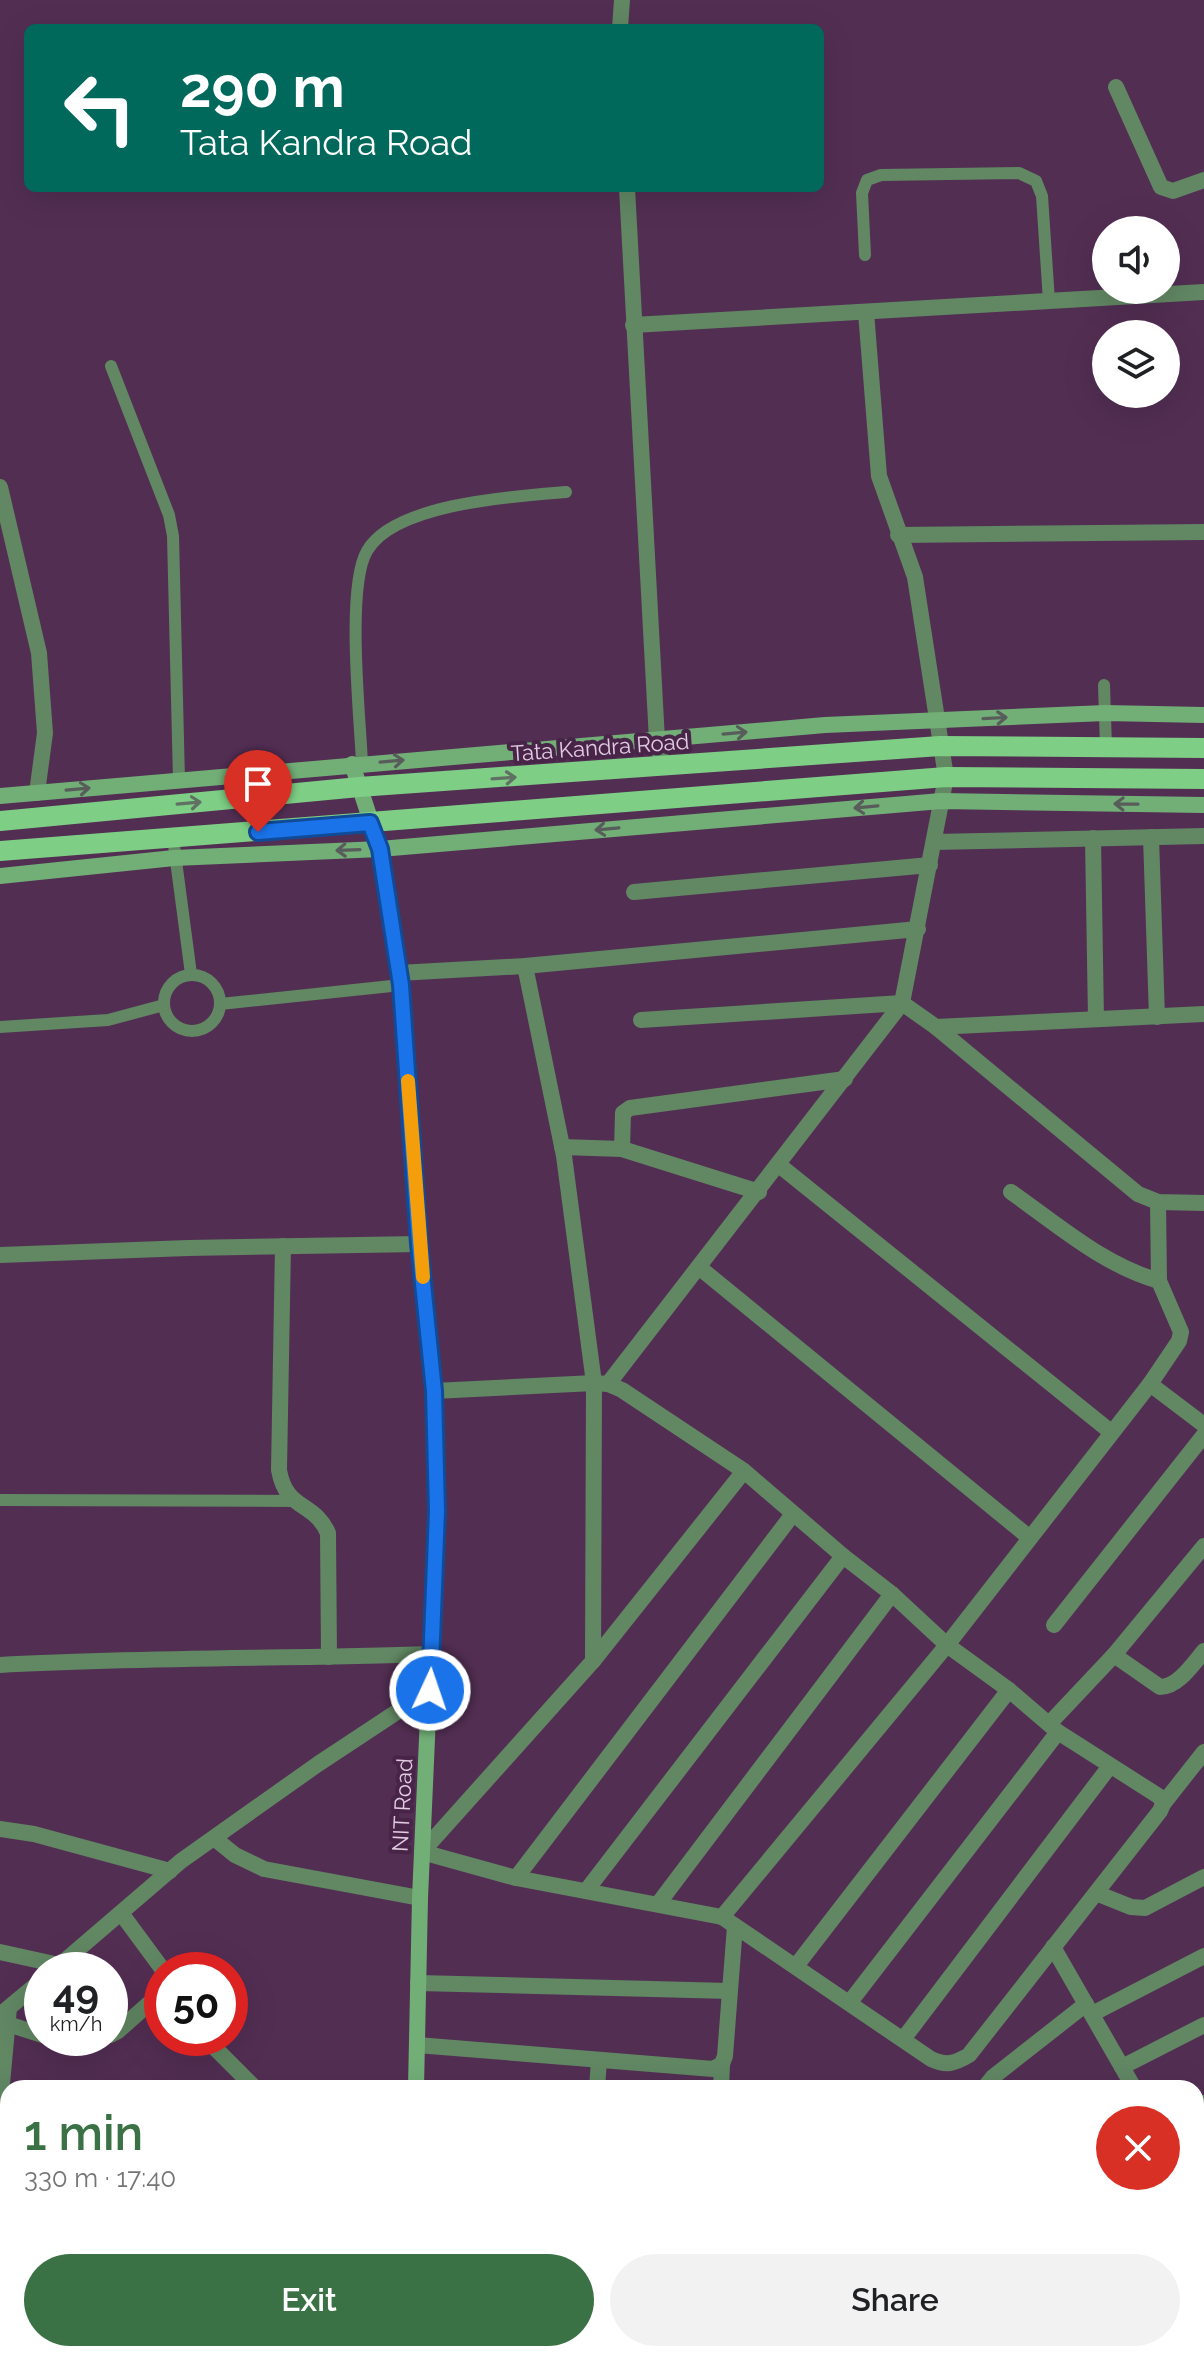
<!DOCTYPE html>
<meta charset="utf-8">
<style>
body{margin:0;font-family:Raleway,sans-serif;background:#f2f2f2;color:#202124;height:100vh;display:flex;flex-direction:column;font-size:30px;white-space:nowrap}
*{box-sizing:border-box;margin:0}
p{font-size:26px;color:#757577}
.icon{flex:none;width:44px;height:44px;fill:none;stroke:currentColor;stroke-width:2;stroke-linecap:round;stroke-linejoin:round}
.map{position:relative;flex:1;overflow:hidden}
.sheet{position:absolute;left:0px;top:2080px;width:1204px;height:282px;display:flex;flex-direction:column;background:#fff;border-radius:24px 24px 0 0;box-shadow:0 8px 32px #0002}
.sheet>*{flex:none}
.guide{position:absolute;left:24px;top:24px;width:800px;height:168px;border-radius:12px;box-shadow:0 8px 32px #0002;background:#00695c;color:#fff;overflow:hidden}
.controls{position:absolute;left:1092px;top:216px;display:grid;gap:16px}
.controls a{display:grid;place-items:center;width:88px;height:88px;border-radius:50%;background:#fff;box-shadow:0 8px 32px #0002;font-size:40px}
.speed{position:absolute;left:24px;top:1952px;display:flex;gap:16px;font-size:40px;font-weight:700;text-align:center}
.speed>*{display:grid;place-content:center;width:104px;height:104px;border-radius:50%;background:#fff;box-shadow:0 8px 32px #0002;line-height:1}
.speed small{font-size:20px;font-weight:400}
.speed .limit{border:12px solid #d22;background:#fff;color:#111}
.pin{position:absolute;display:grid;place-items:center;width:68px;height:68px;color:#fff;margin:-82px -34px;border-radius:50% 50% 50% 0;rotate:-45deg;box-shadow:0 0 8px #0007}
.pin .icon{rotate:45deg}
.me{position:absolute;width:88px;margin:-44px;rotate:3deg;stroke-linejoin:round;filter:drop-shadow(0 0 6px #0008)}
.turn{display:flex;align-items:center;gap:28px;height:168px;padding:0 24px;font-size:36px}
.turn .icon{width:104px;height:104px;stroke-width:2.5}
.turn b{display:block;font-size:56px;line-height:68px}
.round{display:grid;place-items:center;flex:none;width:84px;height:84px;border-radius:42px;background:#f2f2f2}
.summary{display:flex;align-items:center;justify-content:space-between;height:136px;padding:0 24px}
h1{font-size:48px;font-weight:600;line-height:60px;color:#3b7245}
.cta{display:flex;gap:16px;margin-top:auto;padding:16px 24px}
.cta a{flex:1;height:92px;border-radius:48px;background:#3b7245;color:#fff;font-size:32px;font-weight:600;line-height:92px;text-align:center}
.cta a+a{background:#f2f2f2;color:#202124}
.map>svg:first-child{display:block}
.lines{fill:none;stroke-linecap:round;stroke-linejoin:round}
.lane{stroke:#618763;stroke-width:12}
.street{stroke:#618763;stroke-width:16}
.secondary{stroke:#72af77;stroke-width:16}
.primary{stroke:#7ece85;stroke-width:20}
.rail{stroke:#987b99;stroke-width:6;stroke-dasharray:4 8;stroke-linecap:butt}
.oneway{stroke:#585c5b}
.oneway2{stroke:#607063}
.route-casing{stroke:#114b97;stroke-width:20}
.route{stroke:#1a73e8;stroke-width:14}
.slow{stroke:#f59e0b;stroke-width:14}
.labels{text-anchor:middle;stroke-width:8;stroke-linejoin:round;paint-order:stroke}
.street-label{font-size:22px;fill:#e1cbe1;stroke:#472448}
</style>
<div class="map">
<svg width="1204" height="2361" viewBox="0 0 1204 2361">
<rect width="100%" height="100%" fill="#522e53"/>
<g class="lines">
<g class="lane">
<path d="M865,255l-3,-62 5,-13 14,-5 138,-2 17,8 6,15 7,105"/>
<path d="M111,366l58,149 4,21 6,244"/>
<path d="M1104,685l2,62"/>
<path d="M362,763c-2,-46 -16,-176 5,-212 27,-48 150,-55 199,-59"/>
<path d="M173,838l18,136"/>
<circle cx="192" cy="1003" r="28"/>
<path d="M220,1004l181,-19"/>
<path d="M0,1027l108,-7 56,-15"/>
<path d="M0,1500l295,1"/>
</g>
<g class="street">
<path d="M620,28l2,-28"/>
<path d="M1116,87l45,100 12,4 31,-11"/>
<path d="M627,188l30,552 6,27"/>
<path d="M633,325l571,-33"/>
<path d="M0,487l39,166 6,80 -8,60"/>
<path d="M898,535l306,-3"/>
<path d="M1151,837l6,180"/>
<path d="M1093,838l3,181"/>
<path d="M934,842l270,-6"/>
<path d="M634,892l296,-27"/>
<path d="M525,966l39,190 30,227 -1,278"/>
<path d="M399,973l126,-7 393,-37"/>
<path d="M641,1020l261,-17 34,24 202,167 20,8 46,1"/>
<path d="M936,1027l268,-13"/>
<path d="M562,1147l60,2 1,-36 7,-5 215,-29"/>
<path d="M622,1149l137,43"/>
<path d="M779,1165l332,267"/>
<path d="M1011,1192c47,33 92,73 148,89"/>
<path d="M283,1246l-4,224c7,41 35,31 49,63l1,124"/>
<path d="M0,1255l188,-7 231,-4"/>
<path d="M700,1268l330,270"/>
<path d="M608,1384l294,-381 44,-226 -31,-200 -36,-101 -13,-164"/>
<path d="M1150,1384l54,41"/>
<path d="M434,1391l160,-8 14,1 14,6 122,81 99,85 49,38 55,51 62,45 49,42 102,65 3,7 -3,7 -191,244c-15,9 -23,11 -38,4l-209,-142 -206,-39 -94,-26 171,-191 151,-190"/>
<path d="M1054,1625l150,-190"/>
<path d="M1114,1655l46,32c18,0 33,-23 44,-36"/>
<path d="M0,1665c144,-8 288,-6 431,-11"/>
<path d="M1049,1724l65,-69 90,-109"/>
<path d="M1163,1804l41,-52"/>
<path d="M0,1829l34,5 136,37"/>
<path d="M214,1838l21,17 29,14 156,29"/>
<path d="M516,1878l277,-364"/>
<path d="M586,1891l257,-335"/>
<path d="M1096,1893l35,14 14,1 59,-31"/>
<path d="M658,1904l234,-310"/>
<path d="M121,1913l42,57"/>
<path d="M722,1917l225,-272 203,-261 29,-43 2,-9 -22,-51 -1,-79"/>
<path d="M1053,1947l81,141"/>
<path d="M0,1952l59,13"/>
<path d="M796,1966l213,-276"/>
<path d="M54,1970l127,-109 137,-97 112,-74"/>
<path d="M418,1983l311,8"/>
<path d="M850,2002l208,-270"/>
<path d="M1092,2014l112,-58"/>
<path d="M0,2015l42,-35"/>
<path d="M8,2024l34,11"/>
<path d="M110,2035l8,-4 44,-39"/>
<path d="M53,2038l35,4 15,-4"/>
<path d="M205,2038l50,50"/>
<path d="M904,2038l206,-272"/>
<path d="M417,2045l296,24 9,-5 3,-8 10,-130"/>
<path d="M1122,2067l82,-42"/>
<path d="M597,2088l2,-28"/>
<path d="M721,2088l1,-24"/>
<path d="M984,2088l9,-11 93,-73"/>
<path d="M0,2105l9,-97"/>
<path d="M1196,2106l8,-3"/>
<path d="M0,2215l8,2"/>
</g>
<g class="secondary">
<path d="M352,764l28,85 21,136 18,259 15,147 3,120 -17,387 -4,190"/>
<path d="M0,796l825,-71 280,-12 99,2"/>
<path d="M0,876l174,-18 206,-9 561,-48 263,4"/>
<path d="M399,2361v-7"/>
<path d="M416,2361l1,-7"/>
</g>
<g class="primary">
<path d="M0,821l359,-34 581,-41 264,2"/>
<path d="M0,851l946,-74 258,2"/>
</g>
<g class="rail">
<path d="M0,2313l8,1"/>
<path d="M565,2354l191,7"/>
<path d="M0,2355l80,6"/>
<path d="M377,2357l78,4"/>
</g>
</g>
<defs><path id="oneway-shaft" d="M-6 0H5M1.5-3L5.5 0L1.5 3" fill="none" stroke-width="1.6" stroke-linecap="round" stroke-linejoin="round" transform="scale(2)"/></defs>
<g class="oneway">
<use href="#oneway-shaft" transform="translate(995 718) rotate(-3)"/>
<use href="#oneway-shaft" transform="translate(735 733) rotate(-5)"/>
<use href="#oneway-shaft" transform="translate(392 761) rotate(-5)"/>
<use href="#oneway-shaft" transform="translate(78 789) rotate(-5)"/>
<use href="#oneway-shaft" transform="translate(1126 804) rotate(-179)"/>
<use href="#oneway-shaft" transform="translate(866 807) rotate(175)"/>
<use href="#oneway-shaft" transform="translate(607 829) rotate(175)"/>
<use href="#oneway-shaft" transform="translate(348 850) rotate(178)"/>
</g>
<g class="oneway2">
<use href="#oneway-shaft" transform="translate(504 778) rotate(-4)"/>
<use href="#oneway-shaft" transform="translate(189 803) rotate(-5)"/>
</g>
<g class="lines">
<g class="route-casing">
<path id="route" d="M258,832l112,-9 10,26 21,136 18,259 15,147 3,120 -7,179"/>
</g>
<use href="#route" class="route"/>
<path class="slow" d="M408,1081l15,196"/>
</g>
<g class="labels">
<g class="street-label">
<text transform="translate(600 747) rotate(-4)" y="8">Tata Kandra Road</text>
<text transform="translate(402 1805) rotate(-87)" y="8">NIT Road</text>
</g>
</g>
</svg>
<div class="controls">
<a><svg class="icon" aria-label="sound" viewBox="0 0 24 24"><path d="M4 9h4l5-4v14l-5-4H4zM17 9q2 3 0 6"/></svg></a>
<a><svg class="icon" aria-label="layers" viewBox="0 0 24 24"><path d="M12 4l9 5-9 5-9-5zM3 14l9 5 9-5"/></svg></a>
</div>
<div class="speed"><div>49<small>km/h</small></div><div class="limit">50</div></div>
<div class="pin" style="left:258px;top:832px;background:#d93025"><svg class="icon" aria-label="arrive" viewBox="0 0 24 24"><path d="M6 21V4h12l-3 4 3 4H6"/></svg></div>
<svg class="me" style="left:430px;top:1690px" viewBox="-20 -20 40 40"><circle r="17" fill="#1a73e8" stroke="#fff" stroke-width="3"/><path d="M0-11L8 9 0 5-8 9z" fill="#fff"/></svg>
<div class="guide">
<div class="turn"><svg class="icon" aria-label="left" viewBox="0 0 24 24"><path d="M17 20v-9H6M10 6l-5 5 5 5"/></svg><div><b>290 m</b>Tata Kandra Road</div></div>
</div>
<section class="sheet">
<div class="summary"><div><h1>1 min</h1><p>330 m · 17:40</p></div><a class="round" style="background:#d93025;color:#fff"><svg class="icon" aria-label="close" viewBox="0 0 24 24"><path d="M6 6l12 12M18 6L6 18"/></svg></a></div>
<div class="cta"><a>Exit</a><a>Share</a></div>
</section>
</div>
